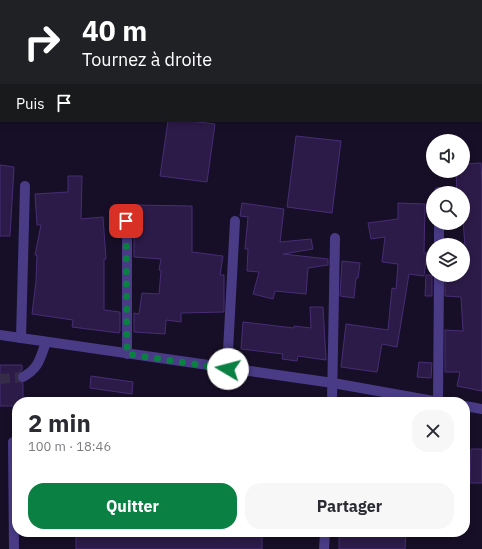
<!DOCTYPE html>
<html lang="fr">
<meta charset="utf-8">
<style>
body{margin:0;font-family:"IBM Plex Sans",sans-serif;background:#f7f7f7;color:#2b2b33;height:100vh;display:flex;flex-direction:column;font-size:15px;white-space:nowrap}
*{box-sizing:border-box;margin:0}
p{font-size:13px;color:#7c7c81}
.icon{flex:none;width:22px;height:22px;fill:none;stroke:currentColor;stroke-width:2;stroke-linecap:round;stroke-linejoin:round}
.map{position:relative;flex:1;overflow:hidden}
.drawer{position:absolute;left:12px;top:397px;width:458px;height:140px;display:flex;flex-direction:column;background:#fff;border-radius:16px;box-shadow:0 2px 6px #0003}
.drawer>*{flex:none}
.top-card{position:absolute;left:0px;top:0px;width:482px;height:122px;box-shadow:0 2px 6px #0003;background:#202124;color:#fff;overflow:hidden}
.fabs{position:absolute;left:426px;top:134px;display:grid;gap:8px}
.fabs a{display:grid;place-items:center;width:44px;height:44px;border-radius:50%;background:#fff;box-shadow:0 2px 6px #0003;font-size:20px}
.pin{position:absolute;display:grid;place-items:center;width:34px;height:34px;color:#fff;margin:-17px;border-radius:8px;box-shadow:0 2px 6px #0006}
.me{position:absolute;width:44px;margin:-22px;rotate:278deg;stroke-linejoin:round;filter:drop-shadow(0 0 3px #0008)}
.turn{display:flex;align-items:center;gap:14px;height:84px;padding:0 16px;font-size:18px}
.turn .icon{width:52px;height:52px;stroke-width:2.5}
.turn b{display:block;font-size:28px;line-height:34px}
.then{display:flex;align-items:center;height:38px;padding:0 16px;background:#0003;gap:8px;font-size:15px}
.round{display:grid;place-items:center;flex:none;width:42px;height:42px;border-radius:16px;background:#f7f7f7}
.overview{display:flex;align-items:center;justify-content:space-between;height:68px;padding:0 16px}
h1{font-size:24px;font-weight:700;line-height:30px}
.action{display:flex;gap:8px;margin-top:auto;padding:8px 16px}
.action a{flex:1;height:46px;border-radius:16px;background:#0b8043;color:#fff;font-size:16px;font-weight:700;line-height:46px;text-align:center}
.action a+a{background:#f7f7f7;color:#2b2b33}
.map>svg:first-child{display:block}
.building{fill:#2c1b48;stroke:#472d74}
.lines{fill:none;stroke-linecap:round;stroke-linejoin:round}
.minor-tunnel{stroke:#352d47;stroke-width:10;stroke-dasharray:10 5;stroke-linecap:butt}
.minor{stroke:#493b86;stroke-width:10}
.route{stroke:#0b8043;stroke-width:7;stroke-dasharray:0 12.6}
</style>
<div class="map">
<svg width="482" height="549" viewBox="0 0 482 549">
<rect width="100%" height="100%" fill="#170f27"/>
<g class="building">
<path d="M168,121h22l25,3 -8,58 -47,-6z"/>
<path d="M296,136l45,5 -9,72 -45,-6z"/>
<path d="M481,163l1,23v205l-25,-5 3,-14h-15v-42l18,1 -2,-34 -16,-1v-21h18v-16h3l-3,-39v-27h-6l-1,-22h7v-7z"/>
<path d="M0,165l14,2 -4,69h-10z"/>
<path d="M68,176h14l-1,43 22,-2 3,42h-2v51l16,2v19l-1,2 -47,-6 1,-7 -41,-6 4,-33 1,-26h-2l6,-30h-4l-2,-31 33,-2z"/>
<path d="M242,203l42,6 -4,33 31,-3 2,10 -30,5 45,5v6l-20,3 -2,26 -31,-3 -2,8 -20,-5 6,-22 -12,-1 1,-22h-3l3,-32 -8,-1z"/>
<path d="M398,203l27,1 -1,49h3l-3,23 -15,-2 -12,73 -15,-3 -5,28 -36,-5 5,-43 42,6 4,-42 4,1 2,-25 -16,-2 3,-25 -14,2 -3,-16 30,-4z"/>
<path d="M134,205l58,1v46l31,4 -3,19h4v37l-43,1v9l-15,-2 -1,14 -31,-2v-19l5,1 3,-21 17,1 2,-23 -2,-1 2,-11 -27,-2z"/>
<path d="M342,261l18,2 -2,15h-2l-2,20 -14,-2z"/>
<path d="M426,275h6v21h-7z"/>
<path d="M310,307h13l3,53 -28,-4 -1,5 -15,-2 1,-5 -42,-5 2,-27 51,6v-2l17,2z"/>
<path d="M419,362l13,1 -1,15 -14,-1z"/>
<path d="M0,365h22v5l-5,4v3l1,4 5,2v19h-6v4h-17z"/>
<path d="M91,376l42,6 -1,12 -42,-6z"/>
<path d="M471,449h11v34h-12z"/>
<rect x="76" y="532" width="186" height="17"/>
<path d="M339,532h67l-1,17h-66z"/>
</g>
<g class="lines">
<path class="minor-tunnel" d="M0,379l23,-2"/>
<g class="minor">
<path d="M0,6h1"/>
<path d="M439,192v1"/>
<path d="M127,221v133"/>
<path d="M439,223v22"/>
<path d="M0,335l333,48 106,19"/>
<path d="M21,338l4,-152"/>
<path d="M227,369l8,-148"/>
<path d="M23,377c16,-9 17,-18 23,-35"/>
<path d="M332,402l3,-164"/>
<path d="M438,402l1,-127"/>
<path d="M465,406l17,3"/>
<path d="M13,442l1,107"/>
<path d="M324,549l1,-17"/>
</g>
</g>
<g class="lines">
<path class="route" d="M126,221l1,133 101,15"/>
</g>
</svg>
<div class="fabs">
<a><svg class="icon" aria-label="sound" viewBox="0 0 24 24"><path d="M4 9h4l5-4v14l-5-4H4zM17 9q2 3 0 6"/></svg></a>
<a><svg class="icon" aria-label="search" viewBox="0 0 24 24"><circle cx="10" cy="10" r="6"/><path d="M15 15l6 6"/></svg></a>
<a><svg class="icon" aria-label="layers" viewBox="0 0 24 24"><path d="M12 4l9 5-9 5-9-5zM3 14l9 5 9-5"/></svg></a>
</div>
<div class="pin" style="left:126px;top:221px;background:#d93025"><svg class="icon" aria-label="arrive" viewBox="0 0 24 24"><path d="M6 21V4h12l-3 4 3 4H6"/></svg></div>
<svg class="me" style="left:228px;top:369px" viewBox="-20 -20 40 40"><circle r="19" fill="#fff"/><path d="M0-13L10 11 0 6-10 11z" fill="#0b8043"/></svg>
<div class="top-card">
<div class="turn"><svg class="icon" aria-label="right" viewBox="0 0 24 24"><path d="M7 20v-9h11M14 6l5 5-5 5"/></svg><div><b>40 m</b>Tournez à droite</div></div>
<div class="then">Puis<svg class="icon" aria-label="arrive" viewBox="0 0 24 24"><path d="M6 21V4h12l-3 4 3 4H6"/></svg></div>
</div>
<section class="drawer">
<div class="overview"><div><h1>2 min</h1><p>100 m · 18:46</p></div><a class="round"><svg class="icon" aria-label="close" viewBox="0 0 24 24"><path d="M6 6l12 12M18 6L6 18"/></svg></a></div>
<div class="action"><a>Quitter</a><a>Partager</a></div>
</section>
</div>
